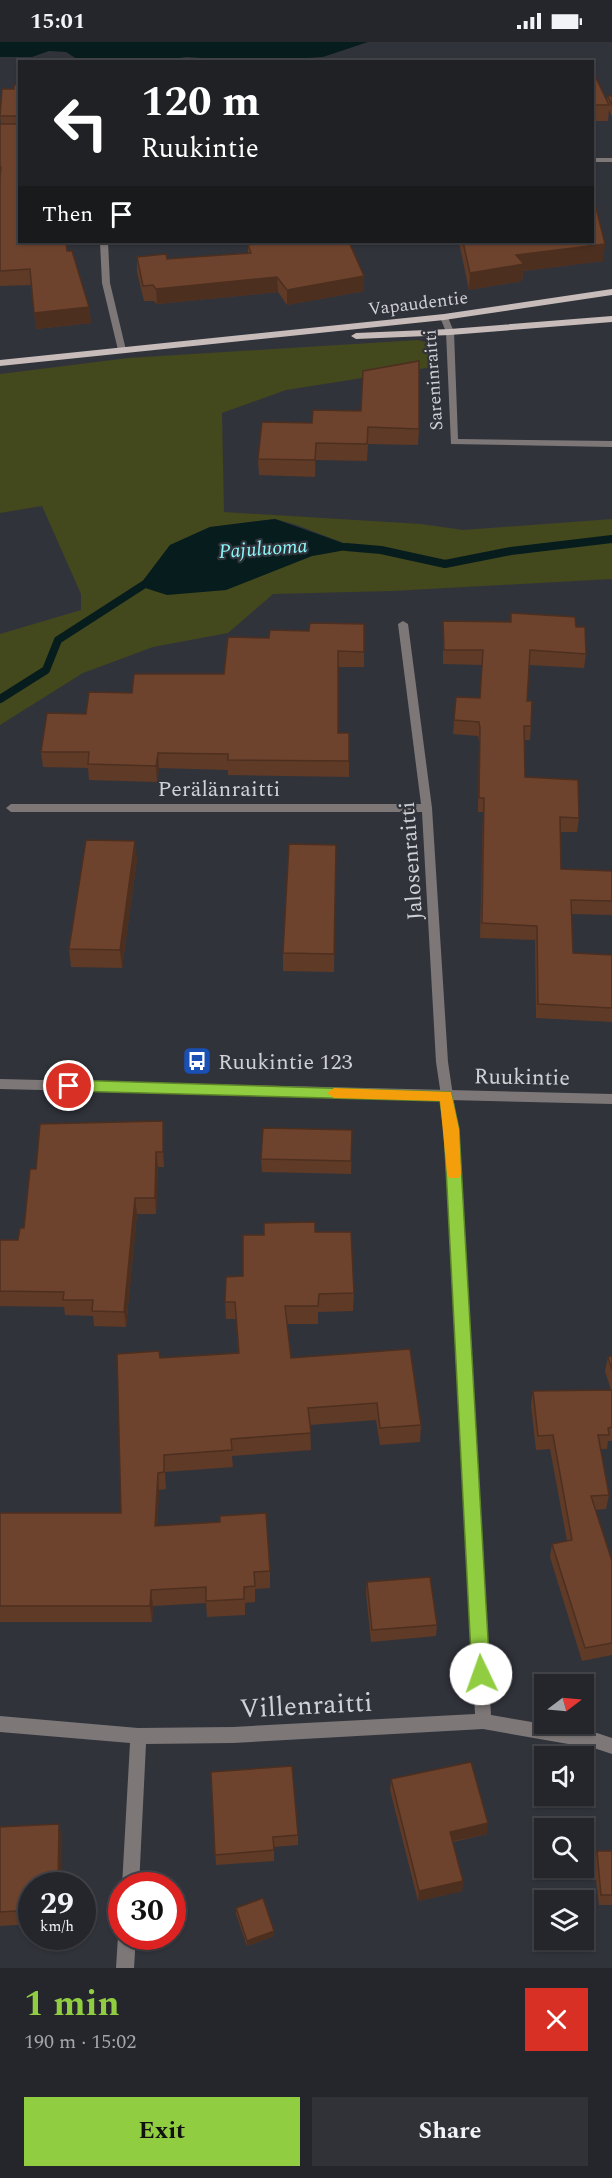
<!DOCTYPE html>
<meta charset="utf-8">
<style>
body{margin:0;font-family:Spectral,serif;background:#313238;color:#f1f3f6;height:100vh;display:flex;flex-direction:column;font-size:22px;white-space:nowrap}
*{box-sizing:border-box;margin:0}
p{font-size:20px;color:#a3a5a9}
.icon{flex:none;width:33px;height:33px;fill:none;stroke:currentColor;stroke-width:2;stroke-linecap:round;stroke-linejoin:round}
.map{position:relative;height:1926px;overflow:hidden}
.details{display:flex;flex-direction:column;background:#25262c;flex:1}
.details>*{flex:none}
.hud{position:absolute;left:18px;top:18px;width:576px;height:183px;border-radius:0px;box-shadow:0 2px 4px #0004,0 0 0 2px #424348;background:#202124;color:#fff;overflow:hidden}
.needle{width:39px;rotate:74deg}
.tools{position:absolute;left:534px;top:1632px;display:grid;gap:12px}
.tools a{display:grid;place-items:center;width:60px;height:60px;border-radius:0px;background:#25262c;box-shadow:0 2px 4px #0004,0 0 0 2px #424348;font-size:30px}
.speed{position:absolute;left:18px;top:1830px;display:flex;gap:12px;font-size:30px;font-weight:700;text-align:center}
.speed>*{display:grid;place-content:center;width:78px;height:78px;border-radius:50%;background:#25262c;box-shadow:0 2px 4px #0004,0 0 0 2px #424348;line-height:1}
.speed small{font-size:15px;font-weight:400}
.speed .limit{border:9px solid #d22;background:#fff;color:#111}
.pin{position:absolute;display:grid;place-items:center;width:51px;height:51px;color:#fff;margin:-26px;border:3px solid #fff;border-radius:50%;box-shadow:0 2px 6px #0007}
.me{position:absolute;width:66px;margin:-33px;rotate:357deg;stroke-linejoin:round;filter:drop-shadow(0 0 4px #0008)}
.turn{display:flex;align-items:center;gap:21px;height:126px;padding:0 24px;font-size:27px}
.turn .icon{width:78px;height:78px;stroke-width:2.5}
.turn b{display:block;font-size:42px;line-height:51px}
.then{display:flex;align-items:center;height:57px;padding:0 24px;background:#0003;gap:12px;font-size:22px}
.round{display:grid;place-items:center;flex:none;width:63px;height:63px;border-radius:0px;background:#313238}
.head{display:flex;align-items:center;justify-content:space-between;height:102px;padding:0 24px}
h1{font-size:36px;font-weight:700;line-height:45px;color:#90cd40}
.button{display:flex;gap:12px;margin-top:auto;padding:12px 24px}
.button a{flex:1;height:69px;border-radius:0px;background:#90cd40;color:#111;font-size:24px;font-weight:700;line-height:69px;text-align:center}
.button a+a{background:#313238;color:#f1f3f6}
.status{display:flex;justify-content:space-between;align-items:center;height:42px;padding:0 30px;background:#25262c;direction:ltr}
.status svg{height:16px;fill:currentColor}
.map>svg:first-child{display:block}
.green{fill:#43481d;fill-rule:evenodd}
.water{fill:#061c1d}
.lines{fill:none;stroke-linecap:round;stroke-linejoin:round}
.stream{stroke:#061c1d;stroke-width:8}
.minor{fill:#7d7877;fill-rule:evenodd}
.tertiary{fill:#7d7877;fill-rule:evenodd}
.primary{fill:#c7bcba;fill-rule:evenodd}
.wall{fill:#5f3a27}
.shaded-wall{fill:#4d2f20}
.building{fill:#6e432d;stroke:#4d2f20;stroke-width:1.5}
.route{fill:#90cd40;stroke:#5e852a;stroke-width:1.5}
.slow{fill:#f59e0b}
.labels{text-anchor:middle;stroke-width:4.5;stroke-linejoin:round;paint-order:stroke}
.far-street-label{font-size:18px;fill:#d0d1d6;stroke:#31333b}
.far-water-label{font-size:20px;font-style:italic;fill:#8cf6fa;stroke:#31333b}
.street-label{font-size:22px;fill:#d0d1d6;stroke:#31333b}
.poi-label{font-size:22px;fill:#d0d1d6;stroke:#31333b;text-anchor:start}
.near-street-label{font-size:27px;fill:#d0d1d6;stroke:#31333b}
</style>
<div class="status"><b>15:01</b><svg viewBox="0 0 49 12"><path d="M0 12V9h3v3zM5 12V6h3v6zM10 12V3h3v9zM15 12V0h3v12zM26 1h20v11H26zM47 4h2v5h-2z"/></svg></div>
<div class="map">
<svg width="612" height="1926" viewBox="0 0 612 1926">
<rect width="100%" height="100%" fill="#31333b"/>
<path class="green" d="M418,298l20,6 1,20 -153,24 -64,23 2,99 197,12 42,6 149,-11v60l-220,12 -119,3 -45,39 -75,14 -70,26 -83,52v-91l81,-24v-16l-39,-88 -42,7v-139l128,-16zM275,477l22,6 59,23 -44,8 -21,7 -152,23 31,-41 40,-18z"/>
<g class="water">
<path d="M0,0h368l-45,15 -65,4 -72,-4 -34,5 -72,-1 -14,-9 -17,-1 -17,6h-32z"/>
<path d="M275,477l82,29 -45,8 -86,34 -59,5 -28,-9 31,-41 40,-18z"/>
</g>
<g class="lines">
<g class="stream">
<path d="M346,505l35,3 64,14 66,-13 101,-12"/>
<path d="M0,657l46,-29 12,-30 93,-60"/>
</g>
<g class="minor">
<rect x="592" y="116" width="20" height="4"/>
<path d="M100,200h8l2,41 16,67 -4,2 -4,-2 -16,-67z"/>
<path d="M441,273h6l7,17 4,107 154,2v6l-161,-3 -5,-112 -6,-15z"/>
<path d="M403,579l5,3 24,184 16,254 10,67 33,586 106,18 15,5v16l-15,-5 -114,-20 -250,14 -87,1 -7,142h-17l8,-143 -130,-11v-16l138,12 95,-1 242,-13 -29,-585 -10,-67 -14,-250h-411l-5,-4 5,-4h410l-23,-180z"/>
<path d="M121,1888l1,6h14l-2,32h-18l2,-32z"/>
</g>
<path class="tertiary" d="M0,1037l612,15v10l-612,-15z"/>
<g class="primary">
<path d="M612,247v6l-168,25 -444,46v-6l444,-46z"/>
<path d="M612,274v6l-162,13 -94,4 -5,-3 5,-3 94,-4z"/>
</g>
</g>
<g class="wall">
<path d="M592,30l15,28 1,-4h4v21l-3,-7 -1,11h-16z"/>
<path d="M20,43v157h20v1l27,8 22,56 2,16 -55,6 -5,-44 -31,1v-162h1l-1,-9 14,-26z"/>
<path d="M459,200h133l11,19 -80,10 -1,10 -53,9z"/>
<path d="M248,203l116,46 -77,14 -9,-13 -121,12 -3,-3h-10l-7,-29v-15l30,2 81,-6z"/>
<path d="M262,380l157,7 -1,16 -50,-1 -1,17 -51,-1 -1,17 -56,-2 -1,-16z"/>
<path d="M511,571l65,14 10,27 -2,14 -55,-3 -2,36 4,25 -1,14h-6l1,37 54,41 -2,14h-17l1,37 51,2v44l-41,-1 2,39 39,2v67l-76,-4 -1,-78 -55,-2 3,-126h-5l1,-70 -1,-6 -25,-2 3,-37 24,1 2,-33 -39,-1v-43l67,1z"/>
<path d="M364,582v43h-26v66h11v44l-121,-2v-5l-69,-2 -2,14 -68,-2 -1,-12 -45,-1 -2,-15 45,-38 46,-21 92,-19 45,-36 40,-7z"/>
<path d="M336,803l-2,127 -51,-1v-18z"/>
<path d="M137,817l-15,109 -51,-1 -2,-18z"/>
<path d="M163,1079l1,16v30h-6l-2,47h-19l-11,113 -32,-1 -1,-10 -28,-1 -1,-8 -64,-1v-66h18l6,-12 12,-59z"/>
<path d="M352,1088l-1,44 -89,-2 -1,-13z"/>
<path d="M315,1190l39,61 -1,18 -35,1v12h-31l4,34 130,67 -1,17 -40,3 -4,-25 -66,5 1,25 -79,6 1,11 -68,5 1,17 -7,1 -2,35 113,46v17l-15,1v13l-10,1v12l-38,2 -1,-14 -53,3 -1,16h-152v-109h121l39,-155 78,-5 -2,-34h-10l-1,-17 18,-26 21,-41z"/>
<path d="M612,1314v85h-4l-1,8h-7l9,46 -3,14 -11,1 17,51v94l-30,6 -32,-104 2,-13 15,-3 -17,-92 -14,1 -5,-45 2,-14 78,-1 -6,-19 3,-14z"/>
<path d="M367,1540l70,43 -1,11 -65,6 -5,-49z"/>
<path d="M211,1730l87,63v10l-24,2v14l-58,4z"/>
<path d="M391,1737l96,55 -34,8 10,39 -1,10 -44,10 -28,-111z"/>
<path d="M0,1785l62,11 -30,48v38l-32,2z"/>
<path d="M597,1809h15v54h-13l-5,-43z"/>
<path d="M236,1866l38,28 -27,10 -11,-32z"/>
</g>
<g class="shaded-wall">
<path d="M605,202l-2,17 -80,10 -1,10 -53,9 1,-17 46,-18z"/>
<path d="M364,234v15l-77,14v-15z"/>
<path d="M277,235l1,15 -121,12 -1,-15z"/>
<path d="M89,265l2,16 -55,6 -2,-16z"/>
<path d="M316,401v17l-1,17v-17z"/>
<path d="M158,711l1,15 -2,14 -1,-16z"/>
<path d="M135,799l2,18 -15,109 -2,-18z"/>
<path d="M163,1079l1,16v30l-1,-15z"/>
<path d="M156,1110l2,15 -2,47 -1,-16z"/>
<path d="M135,1156l2,16 -11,113 -2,-15z"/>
<path d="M158,1431l1,17 -2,52 -2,-16z"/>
<path d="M151,1548l2,16 -1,16 -2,-16z"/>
<path d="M488,1781l-1,11 -38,8 1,-10z"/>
<path d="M59,1782l3,14 -1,48h-3z"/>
<path d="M463,1839l-1,10 -44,10 1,-10z"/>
<path d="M274,1889v5l-27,10v-5z"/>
</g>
<g class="building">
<path d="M592,30h1l16,33h-17z"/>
<path d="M14,43h6v34l-1,-3h-19l2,-27h12z"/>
<path d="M608,54h4v10z"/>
<path d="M20,81v119h17v1l29,-1 1,9h5l17,56 -55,6 -4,-44 -30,2v-93l1,-11h-1v-43h19z"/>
<path d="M592,162h3l10,40 -89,11 8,9 -54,9 -7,-31h129z"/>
<path d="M262,200h87l15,34 -77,14 -10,-13 -121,12 -3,-4 -10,1 -6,-29 29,-3 1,5 84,-6 -3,-8 14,-2z"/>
<path d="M419,319v68l-51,-2 -1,17 -51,-1 -1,17 -57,-1 4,-37 50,1 1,-13 48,1 2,-40z"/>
<path d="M511,571l64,4 1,10h9l1,27 -56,-4 -3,51h5l-1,25h-7l1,51 53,3 1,38 -19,-1 1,52 51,2v30l-41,-1 2,53 39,2v53l-74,-4 -1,-78 -55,-3 2,-125h-5l1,-70 -1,-6 -25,-2 2,-23 24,1 3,-48h-39l-1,-29 68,1z"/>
<path d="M310,581l54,1v28l-26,-1v82h11v28l-121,-1v-6l-70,-1 -2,13 -68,-2 1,-12h-48l6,-39 39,1 3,-22 43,1 2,-19h90l4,-37 41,1 1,-8 39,1z"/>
<path d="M86,798l49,1 -15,109 -51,-1z"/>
<path d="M289,802l47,1 -2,109 -51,-1z"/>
<path d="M163,1079v31h-7l-1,46h-20l-11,114 -32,-1 1,-11h-30l1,-8 -64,-1v-51h18l2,-12h4l6,-59h6l4,-45z"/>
<path d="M263,1086l89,2 -1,31 -90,-2z"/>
<path d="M315,1180v10h36l3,61 -35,1 -1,12h-33l6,52 119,-9 11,76 -41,3 -3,-25 -69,5 3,25 -80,6 1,11 -68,5v17l-6,1 -3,53 65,-4v-6l46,-3 4,58 -16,1 1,14 -11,1v12l-38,2v-14l-55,3 -1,16h-150v-93h121l-4,-159 42,-3 1,7 79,-5 -4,-51h-10l1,-25 17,-1v-41h21v-12z"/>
<path d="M612,1314v14l-4,-13z"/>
<path d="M612,1348v37l-4,1 1,7h-11l11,60 -18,1 21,65v82l-27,5 -33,-104 20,-4 -19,-105 -15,1 -5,-45z"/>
<path d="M430,1535l7,48 -65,5 -5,-48z"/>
<path d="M471,1720l17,61 -38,9 13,49 -44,10 -28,-112z"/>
<path d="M292,1724l6,69 -25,2 1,13 -59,5 -4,-83z"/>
<path d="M59,1782l-1,62h-26v24l-32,2v-85z"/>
<path d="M597,1809h15v44h-11z"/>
<path d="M263,1856l11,33 -27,10 -11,-33z"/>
</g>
<path class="route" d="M69,1038l382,12 8,37 31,545 -3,6 -6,2 -7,-2 -2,-6 -28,-545 -4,-28 -371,-10 -7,-5z"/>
<path class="slow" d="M334,1046l117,4 8,37 2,45 -2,4h-10l-2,-4 -7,-73 -106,-3 -7,-5z"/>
<defs>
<g id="bus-square" transform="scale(1.5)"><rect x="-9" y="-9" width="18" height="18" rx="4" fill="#1a4fb4" stroke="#31333b"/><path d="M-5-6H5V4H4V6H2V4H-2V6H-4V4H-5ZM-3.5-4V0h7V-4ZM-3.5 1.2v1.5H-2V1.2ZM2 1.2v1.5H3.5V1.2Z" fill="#fff"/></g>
</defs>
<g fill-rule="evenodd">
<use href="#bus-square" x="197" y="1019"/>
</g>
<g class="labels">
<g class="far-street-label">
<text transform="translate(418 261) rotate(-7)" y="6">Vapaudentie</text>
<text transform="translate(433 338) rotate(-94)" y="6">Sareninraitti</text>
</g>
<g class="far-water-label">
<text transform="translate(263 506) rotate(-4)" y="7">Pajuluoma</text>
</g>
<g class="street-label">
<text x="219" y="754">Perälänraitti</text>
<text transform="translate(410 819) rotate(-94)" y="8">Jalosenraitti</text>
<text transform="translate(522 1034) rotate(1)" y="8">Ruukintie</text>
</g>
<g class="poi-label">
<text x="218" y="1027">Ruukintie 123</text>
</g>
<g class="near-street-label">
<text transform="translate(306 1663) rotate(-3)" y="9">Villenraitti</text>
</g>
</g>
</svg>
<div class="tools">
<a><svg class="needle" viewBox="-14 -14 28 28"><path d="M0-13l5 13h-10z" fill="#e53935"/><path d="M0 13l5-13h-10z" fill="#a3a5a9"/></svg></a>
<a><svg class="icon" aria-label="sound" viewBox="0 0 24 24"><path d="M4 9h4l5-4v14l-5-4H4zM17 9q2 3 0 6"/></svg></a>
<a><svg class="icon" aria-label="search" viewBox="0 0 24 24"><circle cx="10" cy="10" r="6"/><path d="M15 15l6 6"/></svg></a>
<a><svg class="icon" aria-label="layers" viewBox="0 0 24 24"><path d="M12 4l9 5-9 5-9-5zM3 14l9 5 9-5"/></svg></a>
</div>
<div class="speed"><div>29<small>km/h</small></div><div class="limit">30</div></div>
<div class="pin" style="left:69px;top:1044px;background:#d93025"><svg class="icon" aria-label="arrive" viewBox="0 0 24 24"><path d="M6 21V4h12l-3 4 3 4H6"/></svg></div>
<svg class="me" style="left:481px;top:1632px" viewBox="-20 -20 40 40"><circle r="19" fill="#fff"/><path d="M0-13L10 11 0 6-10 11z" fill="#90cd40"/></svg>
<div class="hud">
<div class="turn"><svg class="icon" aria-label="left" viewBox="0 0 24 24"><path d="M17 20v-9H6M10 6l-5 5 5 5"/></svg><div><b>120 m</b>Ruukintie</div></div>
<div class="then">Then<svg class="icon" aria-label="arrive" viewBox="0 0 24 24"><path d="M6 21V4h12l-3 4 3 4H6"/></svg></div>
</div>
</div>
<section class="details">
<div class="head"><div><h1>1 min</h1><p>190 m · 15:02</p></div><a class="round" style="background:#d93025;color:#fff"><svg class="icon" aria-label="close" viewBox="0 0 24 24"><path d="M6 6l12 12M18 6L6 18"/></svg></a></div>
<div class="button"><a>Exit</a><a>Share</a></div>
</section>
